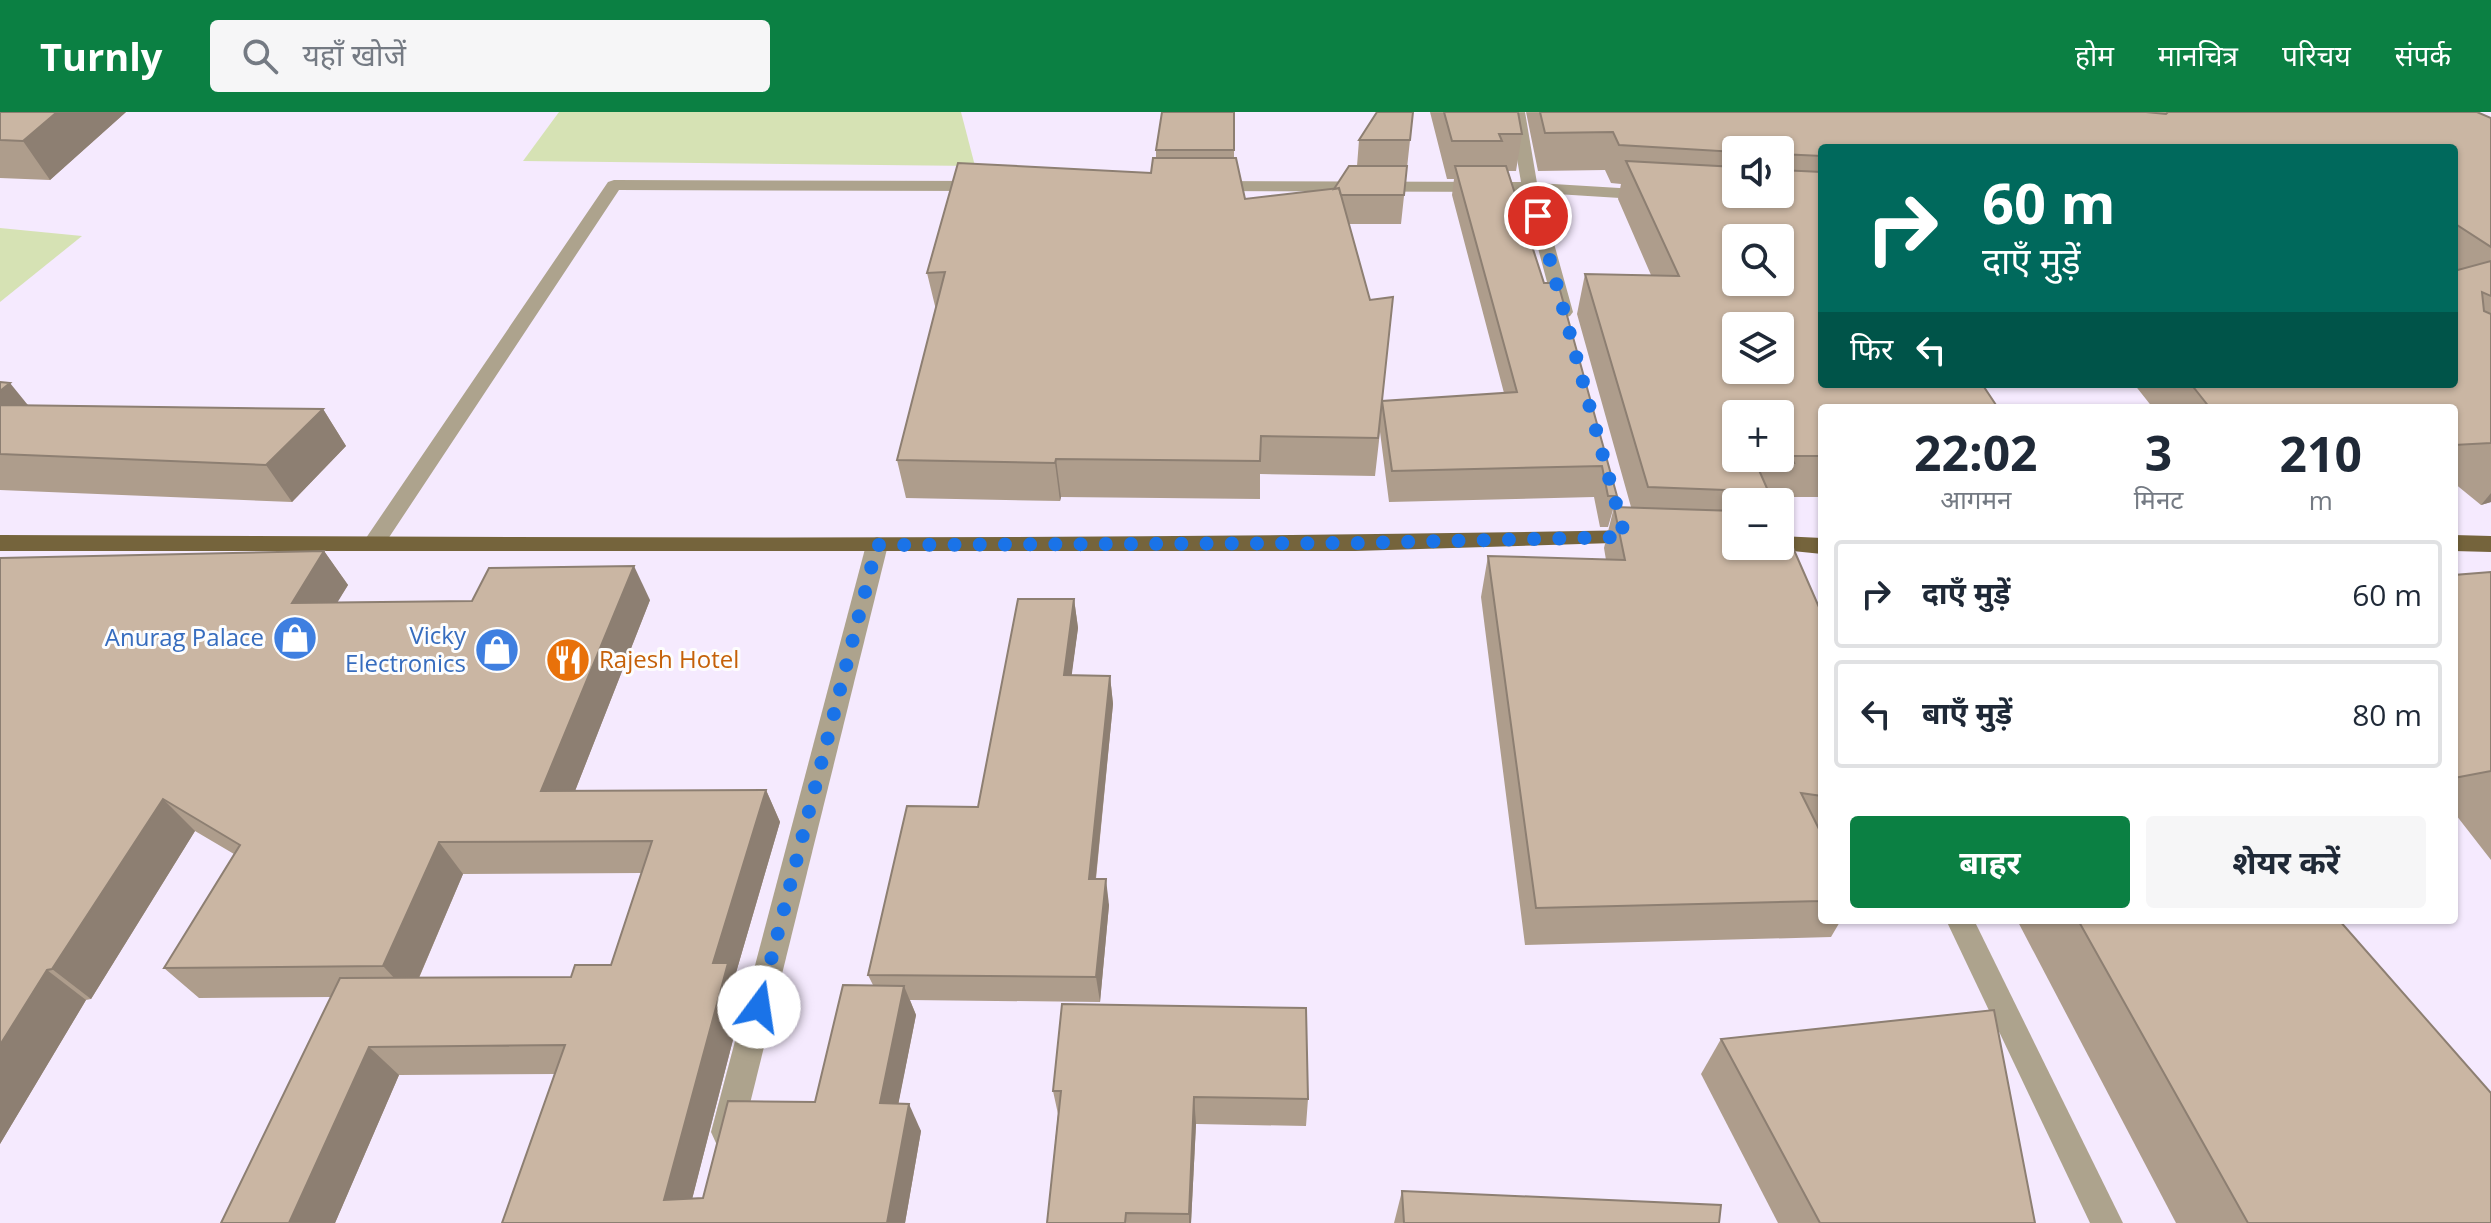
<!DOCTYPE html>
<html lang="hi">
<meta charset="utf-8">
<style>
body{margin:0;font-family:"Open Sans","Noto Sans Devanagari",sans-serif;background:#f6f6f7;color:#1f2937;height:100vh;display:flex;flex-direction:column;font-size:30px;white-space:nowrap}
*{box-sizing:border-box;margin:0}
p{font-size:26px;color:#747a83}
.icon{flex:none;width:44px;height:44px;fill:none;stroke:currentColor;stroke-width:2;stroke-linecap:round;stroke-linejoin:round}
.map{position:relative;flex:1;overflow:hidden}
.details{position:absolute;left:1818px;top:292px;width:640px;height:520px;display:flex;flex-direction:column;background:#fff;border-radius:8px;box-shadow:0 2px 6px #0004}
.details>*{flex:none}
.guide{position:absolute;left:1818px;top:32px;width:640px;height:244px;border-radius:8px;box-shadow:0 2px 6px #0004;background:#00695c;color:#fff;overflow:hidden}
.tools{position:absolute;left:1722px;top:24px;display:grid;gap:16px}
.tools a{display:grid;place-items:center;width:72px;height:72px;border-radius:8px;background:#fff;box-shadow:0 2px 6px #0004;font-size:40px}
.pin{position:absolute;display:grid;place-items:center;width:68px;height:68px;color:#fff;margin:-34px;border:4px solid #fff;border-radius:50%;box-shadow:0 2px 8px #0007}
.me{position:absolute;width:88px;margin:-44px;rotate:14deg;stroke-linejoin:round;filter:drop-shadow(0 0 6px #0008)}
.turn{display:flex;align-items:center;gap:28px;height:168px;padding:0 32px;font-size:36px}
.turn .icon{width:104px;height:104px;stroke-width:2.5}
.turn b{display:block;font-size:56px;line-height:68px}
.then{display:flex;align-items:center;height:76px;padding:0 32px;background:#0003;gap:16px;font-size:30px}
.eta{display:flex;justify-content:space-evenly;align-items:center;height:136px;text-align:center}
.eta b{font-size:48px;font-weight:700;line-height:56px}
.action{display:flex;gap:16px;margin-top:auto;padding:16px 32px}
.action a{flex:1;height:92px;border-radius:8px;background:#0b8043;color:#fff;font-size:32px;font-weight:700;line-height:92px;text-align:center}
.action a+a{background:#f6f6f7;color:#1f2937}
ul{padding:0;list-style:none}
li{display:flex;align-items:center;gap:24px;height:108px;margin:0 16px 12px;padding:0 16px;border:4px solid #e0e1e3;border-radius:8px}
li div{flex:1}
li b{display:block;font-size:30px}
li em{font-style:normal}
header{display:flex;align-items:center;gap:48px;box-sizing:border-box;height:112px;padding:0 40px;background:#0b8043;color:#fff}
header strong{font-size:38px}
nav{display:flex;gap:44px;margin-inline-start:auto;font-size:28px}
.search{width:560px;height:72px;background:#f6f6f7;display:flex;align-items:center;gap:20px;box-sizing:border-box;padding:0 28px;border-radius:8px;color:#747a83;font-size:30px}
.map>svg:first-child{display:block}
.green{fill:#d6e2b4}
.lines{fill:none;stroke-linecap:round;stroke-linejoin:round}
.minor{fill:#ada38d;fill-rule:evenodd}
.primary{fill:#75643c;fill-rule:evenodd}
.wall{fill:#ae9d8c;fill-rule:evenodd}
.shaded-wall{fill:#8d7f72}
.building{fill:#cab6a3;stroke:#8d7f72;stroke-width:2;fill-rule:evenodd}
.route{stroke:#1a73e8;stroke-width:14;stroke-dasharray:0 25.2}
.labels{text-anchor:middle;stroke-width:6;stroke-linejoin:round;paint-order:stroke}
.shop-label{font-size:24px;fill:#366cbe;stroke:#fdfdfd;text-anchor:end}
.food-label{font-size:24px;fill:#c56008;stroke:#fdfdfd;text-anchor:start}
</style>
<header>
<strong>Turnly</strong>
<div class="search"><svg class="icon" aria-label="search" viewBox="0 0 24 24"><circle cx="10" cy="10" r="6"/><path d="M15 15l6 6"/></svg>यहाँ खोजें</div>
<nav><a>होम</a><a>मानचित्र</a><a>परिचय</a><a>संपर्क</a></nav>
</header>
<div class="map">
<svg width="2491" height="1111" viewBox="0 0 2491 1111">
<rect width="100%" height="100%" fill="#f5eafe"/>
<g class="green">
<path d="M559,0h402l14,54 -452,-5z"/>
<path d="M0,116l82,8 -82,66z"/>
</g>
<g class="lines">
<g class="minor">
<path d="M1509,0h16l12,71 115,7 8,5 -8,5 -112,-7 33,119 -3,4 -6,2 -9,-6 -32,-120 -314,-1 -8,-5 8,-5 312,1z"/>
<path d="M614,68l370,1 8,5 -8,5 -365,-1 -237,358h-16l-3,-5 3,-5 242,-356z"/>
<path d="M877,425l8,3 3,5 -145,587 -5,11 -11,4 -11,-4 -5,-11 155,-587 3,-5z"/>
<path d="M1946,808h28l149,303h-33z"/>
</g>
<g class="primary">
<path d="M1638,418l8,2 3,5 -3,5 -291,9h-1355v-16c546,2 1092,6 1638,-5z"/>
<path d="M2454,423l37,1v16l-37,-1z"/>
<path d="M1780,424l42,2v16l-50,-5 -2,-3h10z"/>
</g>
</g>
<g class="wall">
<path d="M0,0h126l-76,68 -50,-2z"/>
<path d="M1234,0v46l11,41 89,-10 23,-23 2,-26 54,-28 -12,112h-52l34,177 121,-8 -52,-198 2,-16h-7l-17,-67h88l4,22 -6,37h-9l37,112 73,213 -9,31h-8l-6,-30 -205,5 -9,-70 -5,44 -115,-2v25l-199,-2 -1,4 -154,-3 -9,-38 39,-150 -9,-37 224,-100 5,-15v-8z"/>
<path d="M1526,0h951l14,6v384l-10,3 -27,-22v-75h-301l-19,-24h320v-236h-632v236h183l-183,24v89h-41l-2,5h-43v44l86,68v306h19l-10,17 -306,8 -44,-348 7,-41 118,4 -2,-12 10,-41h17l-54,-193 8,-40 66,1 -33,-76 3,-15 -10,-1 -6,-13 -67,1zM1736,38h44v44h-44z"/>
<path d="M0,270l28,23 295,4 23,37 -54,56 -292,-12z"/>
<path d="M324,439l24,34 -11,17 313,-2 -75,191 191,-1 14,32 -45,154 10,17 -53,206 11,-1 112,-96 58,-117 -5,-10 110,-168 96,-208 4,29 -7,48h39l3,28 -17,175 13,26 -9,97 -190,-2 6,15 -18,89 23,27 -16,92h-403l53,-149 -156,1 -64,148 -4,-226 -132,1 -35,-30 70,-114 -39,-23 -104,168 -5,1 -86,144v-586zM641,761l-30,92 -40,12 -152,1 44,-104z"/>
<path d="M2491,460v288l-35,-45h-2v-240z"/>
<path d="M2017,808h322l152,303h-315z"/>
<path d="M1721,927l314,184h-257l-77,-149z"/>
<path d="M1053,979l255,8 -2,27 -110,-2 -5,99h-144l11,-109z"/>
<path d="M1402,1079l317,32h-325z"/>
</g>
<g class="shaded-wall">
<path d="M57,0h69l-76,68 -27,-39z"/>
<path d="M10,271l30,37 -40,5v-34z"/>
<path d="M323,297l23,37 -54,56 -26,-37z"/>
<path d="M1056,347l5,38 -1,4 -5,-38z"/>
<path d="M2491,381v9l-10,3z"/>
<path d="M324,439l24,34 -31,51 -25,-33z"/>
<path d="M634,454l16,34 -88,224 -21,-33z"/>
<path d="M1074,487l4,29 -10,75 -4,-28z"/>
<path d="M1110,564l3,28 -20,201 -4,-26z"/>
<path d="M766,678l14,32 -45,154 10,17 -59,230 -22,-23 49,-237z"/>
<path d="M163,687l32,32 -104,168 -39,-30z"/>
<path d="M439,730l24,32 -52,122 -28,-30z"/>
<path d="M1106,767l3,26 -9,97 -4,-25z"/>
<path d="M47,858l39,30 -86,144v-99z"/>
<path d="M904,874l12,29 -23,116 -13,-28z"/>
<path d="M369,935l30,28 -64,148h-46z"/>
<path d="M1194,985l2,27 -5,99h-2v-9z"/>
<path d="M909,992l12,27 -16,92h-18z"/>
</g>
<g class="building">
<path d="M0,0h57l-34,29 -23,-1z"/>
<path d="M1162,0h72v38h-78z"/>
<path d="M1377,0h36l-3,28h-51z"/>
<path d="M1444,0h74l4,22h-23l3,7h-50z"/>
<path d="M1540,0h606l20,2 2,-2h309l14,6v129l-37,-24v-75h-632v8l-42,-2v-4h-44v2l-117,-7 -6,-13 -68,1z"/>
<path d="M1153,46h83l9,41 94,-11 31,112 23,-3 -15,141 -117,-2 -1,25 -204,-2 -1,4 -158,-3 48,-188 -18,1 31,-110 193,10z"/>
<path d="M1626,49l110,6v27h44v-24l42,2v212h160l16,24h-176v48h-31l3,7 -39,-2 18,41h-19l-3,-11 -103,-4 -63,-213 94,2zM1736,126h44v44h-44zM1736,214h44v44h-44zM1736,302h44v44h-44z"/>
<path d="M1349,54h58l-3,29h-63l-2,-7 -5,1z"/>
<path d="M1455,54h51l38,117h14l59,213h-9l-6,-30 -210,5 -10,-70 135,-9z"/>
<path d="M2491,149v35l-9,-4 2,19 7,3v129l-37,2v-37h-244l-19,-24h263v-113z"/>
<path d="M0,270l10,1 -10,8z"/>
<path d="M0,293l323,4 -57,56 -266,-11z"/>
<path d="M1614,395l122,4v35h44v-28l42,96v182l-21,-3 21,42v66l-286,7 -48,-352 137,4z"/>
<path d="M324,439l-32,52 180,-2 17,-33 145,-2 -93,225 225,-1 -53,173h15l-64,237 39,-2 25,-97 87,1 28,-117 61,1 -24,117 29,1 -22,119h-385l63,-178 -196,2 -80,176h-68l119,-245 231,-1 4,-12h36l41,-124 -213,1 -56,124 -219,2 76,-123 -77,-46 -111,170 -5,1 -47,75v-487z"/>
<path d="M2491,460v199l-37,7v-203z"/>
<path d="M1018,487h56l-10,76 46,1 -21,203h17l-10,98 -228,-2 39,-169 71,1z"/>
<path d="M2078,808h261l152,173v130h-243z"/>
<path d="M1062,892l244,4 2,91 -114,-2 -5,117 -63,-1 -1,10h-78l14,-132h-8z"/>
<path d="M1994,898l41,213h-215l-99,-184z"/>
<path d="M1402,1079l319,14 -2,18h-315z"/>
</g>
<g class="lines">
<path class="route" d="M759,895l118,-462 478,-2 270,-6 -87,-321"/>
</g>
<defs>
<g id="shop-disc" transform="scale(2.3)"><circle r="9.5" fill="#3f7fe0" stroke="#fdfdfd"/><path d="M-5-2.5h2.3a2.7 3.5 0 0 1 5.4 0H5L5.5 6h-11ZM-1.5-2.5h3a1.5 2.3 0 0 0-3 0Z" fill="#fff"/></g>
<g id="restaurant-disc" transform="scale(2.3)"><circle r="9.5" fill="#e8710a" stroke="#fdfdfd"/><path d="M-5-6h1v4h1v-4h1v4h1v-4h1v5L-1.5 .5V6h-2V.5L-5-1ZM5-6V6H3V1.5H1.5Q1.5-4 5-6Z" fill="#fff"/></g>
</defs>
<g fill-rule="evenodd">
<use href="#shop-disc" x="295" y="526"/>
<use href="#shop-disc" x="497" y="538"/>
<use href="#restaurant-disc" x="568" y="548"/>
</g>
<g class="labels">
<g class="shop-label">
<text x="466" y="532">Vicky<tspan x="466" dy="28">Electronics</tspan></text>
<text x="264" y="534">Anurag Palace</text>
</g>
<g class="food-label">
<text x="599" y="556">Rajesh Hotel</text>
</g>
</g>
</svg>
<div class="tools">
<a><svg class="icon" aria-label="sound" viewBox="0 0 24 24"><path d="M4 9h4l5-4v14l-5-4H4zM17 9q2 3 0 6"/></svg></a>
<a><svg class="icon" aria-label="search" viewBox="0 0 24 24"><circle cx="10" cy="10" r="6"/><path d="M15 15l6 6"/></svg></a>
<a><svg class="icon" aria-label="layers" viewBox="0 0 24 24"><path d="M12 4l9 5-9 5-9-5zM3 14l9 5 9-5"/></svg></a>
<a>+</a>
<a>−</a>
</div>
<div class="pin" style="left:1538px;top:104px;background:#d93025"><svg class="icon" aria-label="arrive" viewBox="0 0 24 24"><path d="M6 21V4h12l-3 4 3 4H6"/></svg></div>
<svg class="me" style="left:759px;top:895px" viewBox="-20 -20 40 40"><circle r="19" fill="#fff"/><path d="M0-13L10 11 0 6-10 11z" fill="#1a73e8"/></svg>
<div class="guide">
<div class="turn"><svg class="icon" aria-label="right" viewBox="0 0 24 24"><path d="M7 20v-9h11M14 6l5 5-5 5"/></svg><div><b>60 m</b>दाएँ मुड़ें</div></div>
<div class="then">फिर<svg class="icon" aria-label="left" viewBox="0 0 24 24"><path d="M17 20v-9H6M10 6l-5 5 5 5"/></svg></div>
</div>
<section class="details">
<div class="eta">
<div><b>22:02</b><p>आगमन</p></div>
<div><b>3</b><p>मिनट</p></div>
<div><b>210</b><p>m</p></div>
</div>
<ul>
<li><svg class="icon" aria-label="right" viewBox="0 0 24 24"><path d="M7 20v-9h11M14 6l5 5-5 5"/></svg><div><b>दाएँ मुड़ें</b></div><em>60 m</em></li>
<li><svg class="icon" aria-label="left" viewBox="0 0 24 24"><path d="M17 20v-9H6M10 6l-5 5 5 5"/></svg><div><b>बाएँ मुड़ें</b></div><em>80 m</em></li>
</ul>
<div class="action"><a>बाहर</a><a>शेयर करें</a></div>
</section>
</div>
